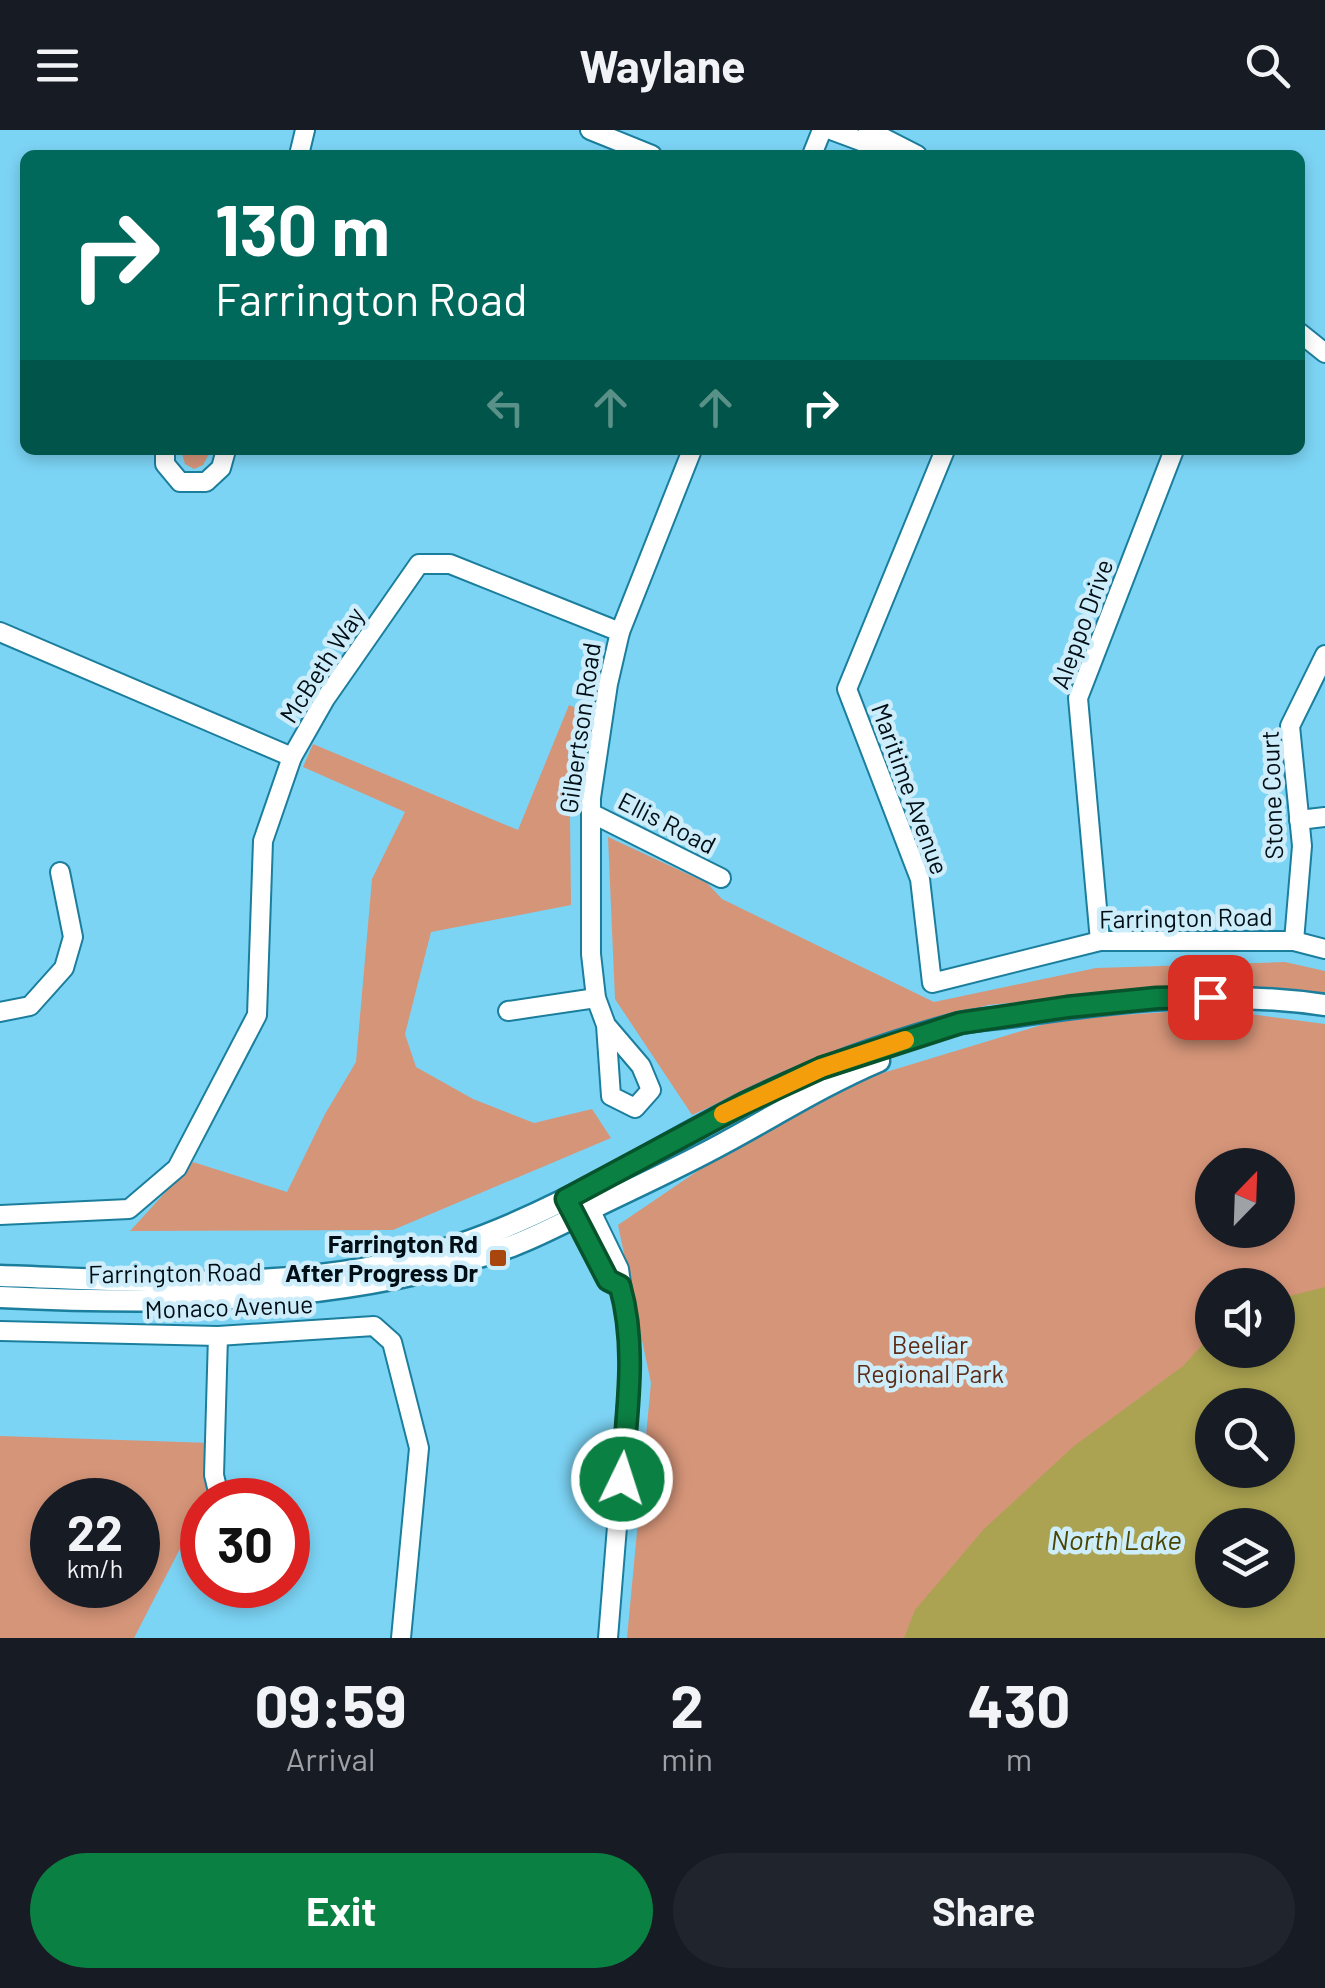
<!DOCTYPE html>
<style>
body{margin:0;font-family:Barlow,sans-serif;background:#20242c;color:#f1f3f6;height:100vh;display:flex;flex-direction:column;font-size:38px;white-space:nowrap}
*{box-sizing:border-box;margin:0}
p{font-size:32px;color:#9ea1a6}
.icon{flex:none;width:55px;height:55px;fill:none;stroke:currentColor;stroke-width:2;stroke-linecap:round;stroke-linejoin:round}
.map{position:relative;height:1508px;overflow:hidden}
.details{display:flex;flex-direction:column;background:#171b24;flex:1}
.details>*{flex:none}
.banner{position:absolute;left:20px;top:20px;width:1285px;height:305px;border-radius:15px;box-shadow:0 5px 15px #0003;background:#00695c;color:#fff;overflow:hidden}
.needle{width:65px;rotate:23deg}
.fabs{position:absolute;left:1195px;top:1018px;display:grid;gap:20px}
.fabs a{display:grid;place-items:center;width:100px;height:100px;border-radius:50%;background:#171b24;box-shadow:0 5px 15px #0003;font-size:50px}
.speed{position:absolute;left:30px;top:1348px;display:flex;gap:20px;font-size:50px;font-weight:700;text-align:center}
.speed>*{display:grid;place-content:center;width:130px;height:130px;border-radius:50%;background:#171b24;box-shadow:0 5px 15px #0003;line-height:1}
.speed small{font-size:25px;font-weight:400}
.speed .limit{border:15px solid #d22;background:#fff;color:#111}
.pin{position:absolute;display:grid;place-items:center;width:85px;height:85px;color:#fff;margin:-42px;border-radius:20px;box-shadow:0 5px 15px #0006}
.me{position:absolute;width:110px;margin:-55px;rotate:4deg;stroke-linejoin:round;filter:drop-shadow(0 0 8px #0008)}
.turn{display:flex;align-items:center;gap:35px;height:210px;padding:0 30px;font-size:45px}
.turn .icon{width:130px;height:130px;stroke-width:2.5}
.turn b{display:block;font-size:70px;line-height:85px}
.lanes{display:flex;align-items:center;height:95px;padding:0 30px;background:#0003;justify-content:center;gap:50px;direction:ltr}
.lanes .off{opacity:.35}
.eta{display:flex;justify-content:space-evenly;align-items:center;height:170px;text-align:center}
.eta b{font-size:60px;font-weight:700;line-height:70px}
.button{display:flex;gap:20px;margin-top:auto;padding:20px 30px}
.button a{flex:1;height:115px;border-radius:60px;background:#0b8043;color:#fff;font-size:40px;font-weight:700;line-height:115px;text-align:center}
.button a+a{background:#20242c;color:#f1f3f6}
header{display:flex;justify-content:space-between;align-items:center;height:130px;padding:0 30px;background:#171b24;font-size:45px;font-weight:700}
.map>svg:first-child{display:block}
.green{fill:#d59579;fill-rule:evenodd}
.water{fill:#aba351;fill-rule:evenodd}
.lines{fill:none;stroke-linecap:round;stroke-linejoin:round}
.minor-casing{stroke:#1b7e9c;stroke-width:22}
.major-casing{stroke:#1b7e9c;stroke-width:25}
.minor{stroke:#fff;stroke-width:18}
.major{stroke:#fff;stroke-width:20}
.route-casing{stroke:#07532c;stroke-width:25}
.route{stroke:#0b8043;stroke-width:18}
.slow{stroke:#f59e0b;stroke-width:18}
.poi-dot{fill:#a9460e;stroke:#cdedfb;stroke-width:4}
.labels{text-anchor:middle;stroke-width:9;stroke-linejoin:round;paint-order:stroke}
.street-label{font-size:25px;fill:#000e15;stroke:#cdedfb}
.poi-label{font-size:25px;font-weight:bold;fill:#000e15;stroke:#cdedfb;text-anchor:end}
.park-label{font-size:25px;fill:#5d2b13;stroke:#cdedfb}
.water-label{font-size:28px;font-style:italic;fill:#4a4500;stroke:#cdedfb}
</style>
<header><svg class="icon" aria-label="menu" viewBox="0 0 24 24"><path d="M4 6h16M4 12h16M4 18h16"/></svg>Waylane<svg class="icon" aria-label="search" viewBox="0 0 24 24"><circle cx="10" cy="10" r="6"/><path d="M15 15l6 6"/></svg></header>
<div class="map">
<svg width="1325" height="1508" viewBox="0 0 1325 1508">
<rect width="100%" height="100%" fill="#7cd4f5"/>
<g class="green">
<path d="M181,320h30l-8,15 -9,4 -9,-5z"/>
<path d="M569,575l14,6 -13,103 1,91 -140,27 -26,102 11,33 57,32 61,24 58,-14 19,29 -218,92 -263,1 63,-69 94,30 38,-78 31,-52 16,-183 33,-67 -102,-45 10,-23 205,86z"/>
<path d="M608,707l99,46 15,16 212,103 162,-34 189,-6 40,9v26l-40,-6 -97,-5 -200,19 -153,46 -143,64 -77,-116z"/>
<path d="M1213,879l112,15v614h-698l24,-255 -33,-158 109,-74 146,-75 188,-57zM1212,1035h66v65h-66zM1212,1155h66v65h-66zM1212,1275h66v65h-66zM1212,1395h66v65h-66z"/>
<path d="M0,1306l212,7 -2,50 -8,7v6l-68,132h-134zM52,1370h86v85h-86z"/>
</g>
<path class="water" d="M1325,1157v351h-421l11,-28 69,-81 90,-83 109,-80 29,-32v16h66v-51zM1212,1275h66v65h-66zM1212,1395h66v65h-66z"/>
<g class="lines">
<g class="minor-casing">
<g id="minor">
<path d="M590,0l62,25"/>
<path d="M831,0l35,13 25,1"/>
<path d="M868,0l49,25"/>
<path d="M299,25l6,-25"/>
<path d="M812,25l10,-25"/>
<path d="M1300,203l25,20"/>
<path d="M165,320v14l15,18h26l15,-14 5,-18"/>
<path d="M945,320l-98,239 73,190 12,104 168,-42h194l31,8"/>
<path d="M0,502l292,125 33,-58 94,-135h31l170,68"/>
<path d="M591,683l130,65"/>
<path d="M1299,690l26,-3"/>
<path d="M1100,811l-22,-243 96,-248"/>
<path d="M1294,811l8,-95 -12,-120 35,-71"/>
<path d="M508,881l88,-13"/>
<path d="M0,882l30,-6 34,-38 9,-31 -13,-65"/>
<path d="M606,895l35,41 10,24 -16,18 -24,-12 -5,-71 -10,-27 -5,-44v-156l17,-114 12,-52 72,-182"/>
<path d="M585,1069l34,70 12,84 -23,285"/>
<path d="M571,1077l38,73 11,6"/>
<path d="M0,1085l129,-6 48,-41 80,-153 6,-174 29,-84"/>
<path d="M0,1201l218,5 156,-10 18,16 27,106 -18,190"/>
<path d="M218,1206l-4,139 6,25"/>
</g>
</g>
<g class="major-casing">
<g id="major">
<path d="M0,1146c154,5 310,19 458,-31 101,-34 191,-93 285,-141 68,-34 140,-60 213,-80 19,-5 40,-5 60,-8 103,-16 205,-26 309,-11"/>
<path d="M0,1167c170,8 350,8 512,-51 29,-11 55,-25 83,-39 43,-21 87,-41 129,-64 52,-28 101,-59 155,-82"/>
</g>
</g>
<use href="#minor" class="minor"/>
<use href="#major" class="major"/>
</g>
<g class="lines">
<g class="route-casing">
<path id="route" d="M622,1349c4,-64 16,-130 -2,-193l-12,-6 -42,-81 181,-97 74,-34 139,-45 107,-16 90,-9 53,-1"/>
</g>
<use href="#route" class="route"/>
<path class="slow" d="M723,984l98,-46 84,-28"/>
</g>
<rect class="poi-dot" x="488" y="1118" width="20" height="20" rx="5"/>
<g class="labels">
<g class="street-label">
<text transform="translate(1082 494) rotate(-70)" y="9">Aleppo Drive</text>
<text transform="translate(322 535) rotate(-57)" y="9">McBeth Way</text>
<text transform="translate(580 598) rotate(-82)" y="9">Gilbertson Road</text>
<text transform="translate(910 659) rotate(70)" y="9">Maritime Avenue</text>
<text transform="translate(1272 665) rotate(-92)" y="9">Stone Court</text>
<text transform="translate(667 693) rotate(27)" y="9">Ellis Road</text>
<text transform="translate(1186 788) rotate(-1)" y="9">Farrington Road</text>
<text transform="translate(175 1143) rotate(-1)" y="9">Farrington Road</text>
<text transform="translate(229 1177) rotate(-2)" y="9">Monaco Avenue</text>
</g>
<g class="poi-label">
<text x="478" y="1123">Farrington Rd<tspan x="478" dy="29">After Progress Dr</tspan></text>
</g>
<g class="park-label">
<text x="930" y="1224">Beeliar<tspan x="930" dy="29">Regional Park</tspan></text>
</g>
<g class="water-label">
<text x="1116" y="1420">North Lake</text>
</g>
</g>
</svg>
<div class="fabs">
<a><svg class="needle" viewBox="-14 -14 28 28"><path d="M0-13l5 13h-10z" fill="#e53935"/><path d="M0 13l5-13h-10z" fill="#9ea1a6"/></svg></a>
<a><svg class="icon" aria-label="sound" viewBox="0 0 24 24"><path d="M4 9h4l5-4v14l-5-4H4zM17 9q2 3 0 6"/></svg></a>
<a><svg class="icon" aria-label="search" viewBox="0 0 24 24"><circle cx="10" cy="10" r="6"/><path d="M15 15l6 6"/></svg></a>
<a><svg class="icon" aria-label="layers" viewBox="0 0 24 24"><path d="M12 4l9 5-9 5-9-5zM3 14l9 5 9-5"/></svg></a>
</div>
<div class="speed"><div>22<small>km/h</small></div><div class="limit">30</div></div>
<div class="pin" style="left:1210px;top:867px;background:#d93025"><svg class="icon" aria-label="arrive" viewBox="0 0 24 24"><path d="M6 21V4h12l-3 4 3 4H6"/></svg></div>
<svg class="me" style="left:622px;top:1349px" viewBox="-20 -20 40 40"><circle r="17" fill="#0b8043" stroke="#fff" stroke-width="3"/><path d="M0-11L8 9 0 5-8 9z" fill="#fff"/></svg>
<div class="banner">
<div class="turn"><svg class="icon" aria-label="right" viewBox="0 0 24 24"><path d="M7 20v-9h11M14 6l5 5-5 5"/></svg><div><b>130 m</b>Farrington Road</div></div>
<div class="lanes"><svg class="icon off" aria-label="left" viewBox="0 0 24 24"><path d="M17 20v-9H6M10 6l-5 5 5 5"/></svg><svg class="icon off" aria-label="ahead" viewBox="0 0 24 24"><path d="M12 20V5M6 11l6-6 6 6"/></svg><svg class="icon off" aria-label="ahead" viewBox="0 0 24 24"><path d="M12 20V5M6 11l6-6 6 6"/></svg><svg class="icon" aria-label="right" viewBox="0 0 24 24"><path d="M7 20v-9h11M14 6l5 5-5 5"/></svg></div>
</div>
</div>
<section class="details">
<div class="eta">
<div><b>09:59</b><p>Arrival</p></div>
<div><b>2</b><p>min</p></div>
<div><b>430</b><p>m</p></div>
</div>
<div class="button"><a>Exit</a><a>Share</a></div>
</section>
